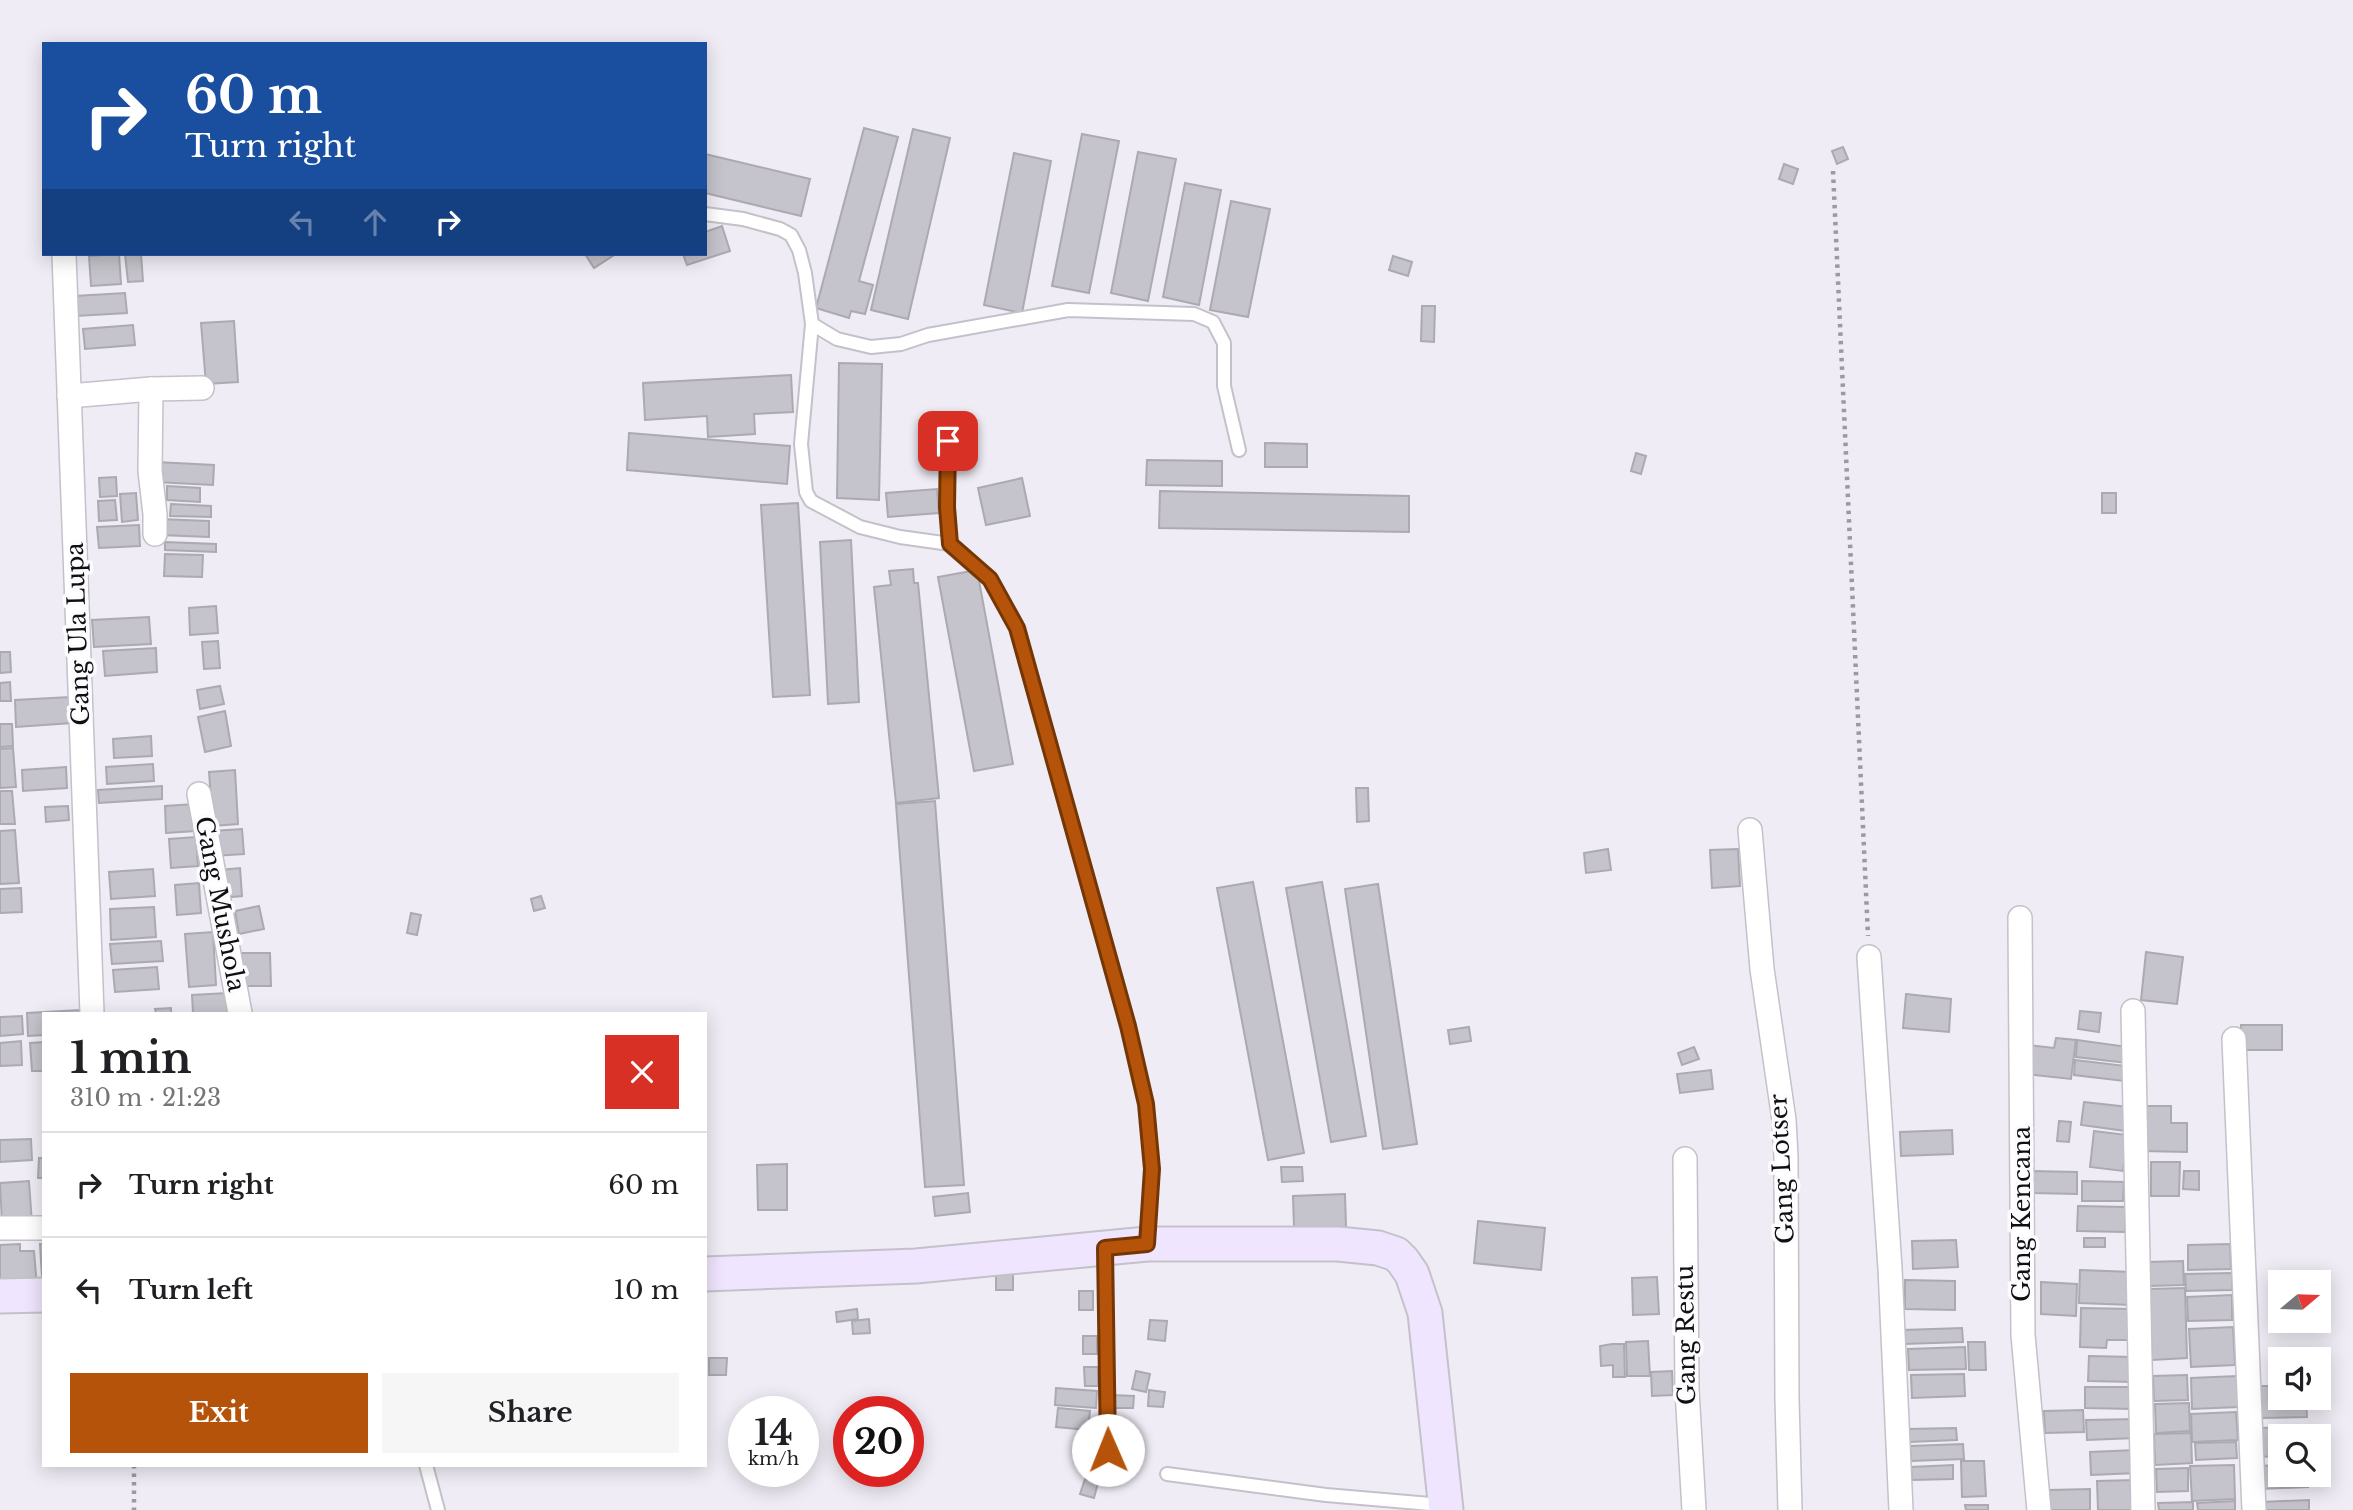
<!DOCTYPE html>
<meta charset="utf-8">
<style>
body{margin:0;font-family:"Libre Baskerville",serif;background:#f6f6f6;color:#202124;height:100vh;display:flex;flex-direction:column;font-size:26px;white-space:nowrap}
*{box-sizing:border-box;margin:0}
p{font-size:23px;color:#757577}
.icon{flex:none;width:38px;height:38px;fill:none;stroke:currentColor;stroke-width:2;stroke-linecap:round;stroke-linejoin:round}
.map{position:relative;flex:1;overflow:hidden}
.side{position:absolute;left:42px;top:1012px;width:665px;height:455px;display:flex;flex-direction:column;background:#fff;border-radius:0px;box-shadow:0 4px 18px #0003}
.side>*{flex:none}
.banner{position:absolute;left:42px;top:42px;width:665px;height:214px;border-radius:0px;box-shadow:0 4px 18px #0003;background:#1a4fa0;color:#fff;overflow:hidden}
.needle{width:46px;rotate:71deg}
.fabs{position:absolute;left:2268px;top:1270px;display:grid;gap:14px}
.fabs a{display:grid;place-items:center;width:63px;height:63px;border-radius:0px;background:#fff;box-shadow:0 4px 18px #0003;font-size:35px}
.speed{position:absolute;left:728px;top:1396px;display:flex;gap:14px;font-size:35px;font-weight:700;text-align:center}
.speed>*{display:grid;place-content:center;width:91px;height:91px;border-radius:50%;background:#fff;box-shadow:0 4px 18px #0003;line-height:1}
.speed small{font-size:18px;font-weight:400}
.speed .limit{border:10px solid #d22;background:#fff;color:#111}
.pin{position:absolute;display:grid;place-items:center;width:60px;height:60px;color:#fff;margin:-30px;border-radius:14px;box-shadow:0 4px 10px #0006}
.me{position:absolute;width:77px;margin:-38px;rotate:359deg;stroke-linejoin:round;filter:drop-shadow(0 0 5px #0008)}
.turn{display:flex;align-items:center;gap:24px;height:147px;padding:0 28px;font-size:32px}
.turn .icon{width:91px;height:91px;stroke-width:2.5}
.turn b{display:block;font-size:49px;line-height:60px}
.lanes{display:flex;align-items:center;height:66px;padding:0 28px;background:#0003;justify-content:center;gap:35px;direction:ltr}
.lanes .off{opacity:.35}
.round{display:grid;place-items:center;flex:none;width:74px;height:74px;border-radius:0px;background:#f6f6f6}
.headline{display:flex;align-items:center;justify-content:space-between;height:119px;padding:0 28px}
h1{font-size:42px;font-weight:700;line-height:52px}
.action{display:flex;gap:14px;margin-top:auto;padding:14px 28px}
.action a{flex:1;height:80px;border-radius:0px;background:#b45309;color:#fff;font-size:28px;font-weight:700;line-height:80px;text-align:center}
.action a+a{background:#f6f6f6;color:#202124}
ul{padding:0;list-style:none}
li{display:flex;align-items:center;gap:21px;height:105px;padding:0 28px;border-top:2px solid #e0e0e0}
li div{flex:1}
li b{display:block;font-size:26px}
li em{font-style:normal}
.map>svg:first-child{display:block}
.building{fill:#c5c3cb;stroke:#aca9b1;stroke-width:2}
.lines{fill:none;stroke-linecap:round;stroke-linejoin:round}
.lane-casing{stroke:#c4c1c9;stroke-width:16}
.street-casing{stroke:#c4c1c9;stroke-width:26}
.secondary-casing{stroke:#c4c1c9;stroke-width:37}
.path{stroke:#9c99a0;stroke-width:4.5;stroke-dasharray:3.5 5;stroke-linecap:butt}
.lane{stroke:#fff;stroke-width:12}
.street{stroke:#fff;stroke-width:23}
.secondary{stroke:#efe5fe;stroke-width:33}
.route-casing{stroke:#753606;stroke-width:18}
.route{stroke:#b45309;stroke-width:12}
.labels{text-anchor:middle;stroke-width:7;stroke-linejoin:round;paint-order:stroke}
.street-label{font-size:24px;fill:#0f0e11;stroke:#fcfbfe}
</style>
<div class="map">
<svg width="2353" height="1510" viewBox="0 0 2353 1510">
<rect width="100%" height="100%" fill="#efecf5"/>
<g class="building">
<path d="M864,128l34,9 -39,144 14,4 -8,29 -14,-3 -2,7 -33,-10z"/>
<path d="M913,129l37,9 -42,181 -37,-9z"/>
<path d="M1082,134l37,7 -30,152 -37,-7z"/>
<path d="M1843,147l5,12 -11,5 -5,-13z"/>
<path d="M1138,152l38,7 -28,142 -37,-8z"/>
<path d="M1014,153l37,8 -29,152 -38,-8z"/>
<path d="M705,154l105,25 -9,37 -96,-23z"/>
<path d="M1784,164l14,5 -5,15 -14,-5z"/>
<path d="M1185,183l36,7 -22,115 -36,-8z"/>
<path d="M1231,201l39,8 -22,108 -38,-7z"/>
<path d="M722,226l8,25 -43,14 -4,-11h22v-22z"/>
<path d="M119,254l2,30 -30,2 -2,-30z"/>
<path d="M125,254h16l2,27 -15,1z"/>
<path d="M585,254h28l1,1 -20,13z"/>
<path d="M1393,256l19,6 -4,14 -19,-6z"/>
<path d="M125,293l2,20 -51,3 -1,-20z"/>
<path d="M1422,306h13l-1,36 -13,-1z"/>
<path d="M234,321l4,61 -32,2 -5,-61z"/>
<path d="M133,325l2,20 -50,4 -2,-20z"/>
<path d="M839,363l43,1 -3,136 -42,-2z"/>
<path d="M791,375l2,37 -39,2 1,20 -47,3 -1,-21 -62,4 -2,-37z"/>
<path d="M629,433l161,13 -3,38 -160,-14z"/>
<path d="M1265,443l42,1v23h-42z"/>
<path d="M1636,453l10,3 -5,18 -10,-3z"/>
<path d="M1147,460l75,1v25l-76,-1z"/>
<path d="M156,462l58,3 -1,20 -58,-3z"/>
<path d="M116,477l1,19 -17,1 -1,-19z"/>
<path d="M1022,478l8,38 -44,9 -8,-37z"/>
<path d="M167,486l33,2v14l-33,-2z"/>
<path d="M937,489l2,24 -51,4 -2,-24z"/>
<path d="M1160,491l249,5v36l-250,-4z"/>
<path d="M136,493l2,27 -16,2 -2,-28z"/>
<rect x="2102" y="493" width="14" height="20"/>
<path d="M115,500l2,20 -18,1 -1,-20z"/>
<path d="M798,503l12,192 -37,2 -12,-192z"/>
<path d="M171,504l40,2v11l-41,-1z"/>
<path d="M160,519l49,2v16l-50,-2z"/>
<path d="M139,525l1,21 -41,2 -2,-21z"/>
<path d="M851,540l8,162 -31,2 -8,-162z"/>
<path d="M165,542l51,2v8l-51,-2z"/>
<path d="M165,554l38,1 -1,22 -38,-1z"/>
<path d="M913,569l1,14h4l21,215 -43,5 -22,-216 17,-2 -2,-14z"/>
<path d="M977,570l36,194 -39,7 -36,-194z"/>
<path d="M216,606l2,27 -28,2 -1,-27z"/>
<path d="M149,617l2,27 -57,3 -2,-27z"/>
<path d="M218,641l2,27 -16,1 -2,-27z"/>
<path d="M156,648l1,24 -52,4 -2,-25z"/>
<path d="M0,652h10l1,20 -11,1z"/>
<path d="M10,682l1,19h-11v-18z"/>
<path d="M220,686l4,18 -24,5 -3,-19z"/>
<path d="M70,697l2,26 -56,4 -1,-27z"/>
<path d="M225,711l6,35 -26,6 -7,-35z"/>
<path d="M0,724h12l1,22 -13,1z"/>
<path d="M151,736l1,20 -38,2 -1,-19z"/>
<path d="M13,748l3,39 -16,1v-39z"/>
<path d="M153,764l1,17 -47,3 -1,-17z"/>
<path d="M66,767l1,21 -44,3 -1,-21z"/>
<path d="M235,770l3,54 -25,2 -4,-54z"/>
<path d="M162,786v13l-63,4 -1,-13z"/>
<path d="M1356,788h12l1,33 -12,1z"/>
<path d="M0,791h12l3,33h-15z"/>
<path d="M935,801l29,384 -39,2 -29,-383z"/>
<path d="M194,804l2,27 -30,2 -1,-27z"/>
<path d="M68,806l1,14 -23,2 -1,-15z"/>
<path d="M242,829l2,25 -31,2 -1,-25z"/>
<path d="M15,830l4,53 -19,1v-53z"/>
<path d="M196,837l2,29 -27,2 -2,-29z"/>
<path d="M1608,849l3,21 -25,3 -2,-20z"/>
<path d="M1738,849l2,37 -28,2 -2,-38z"/>
<path d="M240,868l2,28 -20,2 -2,-28z"/>
<path d="M153,869l2,27 -44,3 -2,-27z"/>
<path d="M1253,882l51,271 -36,7 -51,-272z"/>
<path d="M1322,882l44,254 -35,6 -45,-254z"/>
<path d="M199,883l2,30 -24,2 -2,-30z"/>
<path d="M1378,884l39,260 -34,5 -38,-260z"/>
<path d="M21,888l1,24 -22,1v-24z"/>
<path d="M541,896l4,12 -11,3 -3,-12z"/>
<path d="M259,906l5,23 -25,5 -4,-23z"/>
<path d="M154,907l2,30 -45,3 -1,-31z"/>
<path d="M411,913l10,2 -4,20 -10,-2z"/>
<path d="M213,932l3,53 -27,2 -4,-53z"/>
<path d="M161,941l2,20 -51,3 -2,-20z"/>
<path d="M2146,952l37,5 -6,47 -36,-4z"/>
<path d="M238,953h32l1,33h-32z"/>
<path d="M157,967l2,22 -44,3 -2,-22z"/>
<path d="M227,993l1,20h-35l-1,-18z"/>
<path d="M1906,994l45,5 -2,33 -46,-4z"/>
<path d="M171,1008v5h-15l-1,-4z"/>
<path d="M80,1010v3h-36v22l-16,1 -1,-23z"/>
<path d="M2080,1011l21,2 -2,19 -21,-3z"/>
<path d="M22,1016l1,18 -23,2v-19z"/>
<rect x="2241" y="1025" width="41" height="25"/>
<path d="M1469,1027l2,14 -21,3 -2,-14z"/>
<path d="M2056,1038l20,2 -5,39 -46,-5 3,-29 26,3z"/>
<path d="M2077,1040l51,7 -1,16 -51,-6z"/>
<path d="M21,1041l1,24 -22,1v-23z"/>
<path d="M44,1042v29h-12l-2,-28z"/>
<path d="M1694,1047l5,12 -17,6 -4,-12z"/>
<path d="M2075,1060l51,6 -2,15 -50,-6z"/>
<path d="M1711,1070l2,19 -33,4 -3,-19z"/>
<path d="M2084,1102l44,5 -2,24 -45,-6z"/>
<path d="M2142,1106h29v17h16v29l-45,-1z"/>
<path d="M2059,1121l12,1 -2,20 -12,-1z"/>
<path d="M1952,1130l1,24 -52,2 -1,-24z"/>
<path d="M2094,1131l33,4 -4,36 -33,-4z"/>
<path d="M31,1139l1,21 -32,2v-22z"/>
<path d="M39,1158h5v20h-6z"/>
<path d="M2151,1162h29l-1,34h-28z"/>
<path d="M787,1164v46h-29l-1,-45z"/>
<path d="M1281,1167h21l1,14 -21,1z"/>
<path d="M2032,1171l45,1v22l-45,-1z"/>
<path d="M2184,1171h15v19l-16,-1z"/>
<path d="M29,1181l3,42 -30,1 -2,-41z"/>
<path d="M2082,1181l42,1 -1,19h-41z"/>
<path d="M968,1193l2,19 -35,4 -2,-19z"/>
<path d="M1345,1194l1,33 -52,1 -1,-32z"/>
<path d="M2078,1206l48,1 -1,25 -48,-1z"/>
<path d="M1478,1221l67,7 -4,42 -67,-7z"/>
<rect x="2084" y="1238" width="21" height="9"/>
<path d="M1956,1240l2,27 -45,2 -1,-28z"/>
<path d="M20,1244v7h14l3,35 -37,6v-47z"/>
<path d="M40,1244h4v49h-1z"/>
<path d="M2230,1244l1,25 -43,1v-25z"/>
<path d="M2183,1261l1,24 -36,1 -1,-24z"/>
<path d="M2080,1270l52,2 -1,33 -52,-2z"/>
<path d="M2232,1273v17l-46,1 -1,-17z"/>
<rect x="996" y="1274" width="17" height="16"/>
<path d="M1657,1277l2,37 -26,1 -1,-37z"/>
<path d="M1905,1280l50,1v29l-50,-1z"/>
<path d="M2041,1282l36,2 -1,32 -35,-2z"/>
<path d="M2185,1288l2,70 -35,2 -3,-71z"/>
<rect x="1079" y="1291" width="14" height="19"/>
<path d="M2232,1295v25l-44,1 -1,-24z"/>
<path d="M2081,1308l52,1 -1,31h-25l-1,8 -26,-1z"/>
<path d="M857,1309l1,10 -21,3 -1,-10z"/>
<path d="M869,1319l1,14 -17,1 -1,-13z"/>
<path d="M1150,1320l17,1 -2,20 -17,-2z"/>
<path d="M2233,1327l2,38 -44,2 -2,-38z"/>
<path d="M1962,1328l1,14 -59,2 -1,-14z"/>
<rect x="1083" y="1336" width="14" height="18"/>
<path d="M1648,1341l2,35h-23l-1,-34z"/>
<path d="M1968,1342h17l1,28h-17z"/>
<path d="M1612,1344h12l1,33h-12v-12l-12,1 -1,-20z"/>
<path d="M1965,1347l1,22 -57,1 -1,-21z"/>
<path d="M2089,1356l46,1 -1,25 -46,-1z"/>
<path d="M709,1358h18l-1,17h-17z"/>
<path d="M1084,1367h14v19h-13z"/>
<path d="M1136,1371l14,3 -4,18 -14,-3z"/>
<path d="M1672,1371l1,24 -21,1 -1,-24z"/>
<path d="M1964,1374l1,22 -53,2 -1,-23z"/>
<path d="M2187,1375l1,25 -34,1 -1,-25z"/>
<path d="M2237,1376l2,31 -47,2 -1,-31z"/>
<path d="M2259,1386h21v12h26l1,19 -47,1z"/>
<path d="M2085,1387h48v22l-48,-1z"/>
<path d="M1056,1388l41,3 -1,17 -41,-3z"/>
<path d="M1149,1390l16,2 -2,15 -15,-1z"/>
<path d="M1112,1395l22,1 -1,12h-21z"/>
<path d="M2189,1403l1,28 -34,2 -1,-29z"/>
<path d="M1058,1408l32,3 -2,19 -32,-3z"/>
<path d="M2083,1410l1,22 -39,1 -1,-22z"/>
<path d="M2236,1412l2,28 -46,2 -1,-28z"/>
<path d="M2135,1419l1,19 -49,2 -1,-20z"/>
<path d="M2302,1427l1,10h-23v19l-20,1 -1,-29z"/>
<path d="M1956,1428l1,12 -48,2 -1,-13z"/>
<path d="M2191,1433l1,30 -37,2 -1,-31z"/>
<path d="M2236,1442l1,16 -41,2 -1,-17z"/>
<path d="M1963,1444l1,15 -53,2 -1,-15z"/>
<path d="M1077,1445l25,1 -1,16 -25,-2z"/>
<path d="M2136,1450l2,23 -47,2 -1,-23z"/>
<path d="M1961,1461h23l2,35 -24,1z"/>
<path d="M1953,1465v14l-41,1 -1,-13z"/>
<path d="M2234,1465l1,34 -43,2 -2,-35z"/>
<path d="M2280,1465v10h28v12l-47,2 -1,-23z"/>
<path d="M2188,1468v23l-31,1 -1,-23z"/>
<path d="M1085,1479l13,4 -4,15 -14,-4z"/>
<path d="M2135,1480l1,30h-38l-1,-29z"/>
<path d="M2090,1489v21h-40l-1,-20z"/>
<path d="M2309,1500v10h-48l-1,-8z"/>
<path d="M2235,1501v9h-37l-1,-7z"/>
<path d="M2193,1502v8h-34l-1,-7z"/>
<path d="M1965,1505h23v5h-22z"/>
</g>
<g class="lines">
<g class="lane-casing">
<g id="lane">
<path d="M705,214l38,5 37,10 11,6 8,15 6,23 7,51 -11,120 5,48 5,9 49,26 40,10 50,7 40,35 27,49 111,398 18,78 6,65 -5,74"/>
<path d="M812,324l25,15 34,8 30,-3 27,-9 140,-25 126,4 19,8 11,21v43l15,64"/>
<path d="M948,441l-1,66 3,37"/>
<path d="M1105,1249l3,201"/>
<path d="M426,1465l12,45"/>
<path d="M1167,1474l159,21 116,10"/>
</g>
</g>
<g class="street-casing">
<g id="street">
<path d="M64,254l28,759"/>
<path d="M151,389l-1,82 5,43v20"/>
<path d="M69,396l82,-7 51,-1"/>
<path d="M199,794l41,219"/>
<path d="M1750,830l12,139 22,151 2,37 1,242 3,111"/>
<path d="M2020,918l3,417 16,175"/>
<path d="M1869,957l21,311 11,242"/>
<path d="M2133,1011l10,499"/>
<path d="M2234,1039l20,471"/>
<path d="M1685,1159l2,231 7,120"/>
<path d="M0,1228h44"/>
</g>
</g>
<g class="secondary-casing">
<g id="secondary">
<path d="M705,1274l211,-8 231,-22h191l40,4 18,6 7,7 9,13 13,39 21,197"/>
<path d="M0,1296l44,-1"/>
</g>
</g>
<g class="path">
<path d="M1833,171l35,765"/>
<path d="M134,1465v45"/>
</g>
<use href="#lane" class="lane"/>
<use href="#street" class="street"/>
<use href="#secondary" class="secondary"/>
</g>
<g class="lines">
<g class="route-casing">
<path id="route" d="M948,441l-1,66 3,37 40,35 27,49 111,398 18,78 6,65 -5,75 -42,4 3,202"/>
</g>
<use href="#route" class="route"/>
</g>
<g class="labels">
<g class="street-label">
<text transform="translate(78 634) rotate(-92)" y="8">Gang Ula Lupa</text>
<text transform="translate(220 904) rotate(79)" y="8">Gang Mushola</text>
<text transform="translate(1782 1169) rotate(-93)" y="8">Gang Lotser</text>
<text transform="translate(2022 1214) rotate(-90)" y="8">Gang Kencana</text>
<text transform="translate(1686 1335) rotate(-91)" y="8">Gang Restu</text>
</g>
</g>
</svg>
<div class="fabs">
<a><svg class="needle" viewBox="-14 -14 28 28"><path d="M0-13l5 13h-10z" fill="#e53935"/><path d="M0 13l5-13h-10z" fill="#757577"/></svg></a>
<a><svg class="icon" aria-label="sound" viewBox="0 0 24 24"><path d="M4 9h4l5-4v14l-5-4H4zM17 9q2 3 0 6"/></svg></a>
<a><svg class="icon" aria-label="search" viewBox="0 0 24 24"><circle cx="10" cy="10" r="6"/><path d="M15 15l6 6"/></svg></a>
</div>
<div class="speed"><div>14<small>km/h</small></div><div class="limit">20</div></div>
<div class="pin" style="left:948px;top:441px;background:#d93025"><svg class="icon" aria-label="arrive" viewBox="0 0 24 24"><path d="M6 21V4h12l-3 4 3 4H6"/></svg></div>
<svg class="me" style="left:1108px;top:1450px" viewBox="-20 -20 40 40"><circle r="19" fill="#fff"/><path d="M0-13L10 11 0 6-10 11z" fill="#b45309"/></svg>
<div class="banner">
<div class="turn"><svg class="icon" aria-label="right" viewBox="0 0 24 24"><path d="M7 20v-9h11M14 6l5 5-5 5"/></svg><div><b>60 m</b>Turn right</div></div>
<div class="lanes"><svg class="icon off" aria-label="left" viewBox="0 0 24 24"><path d="M17 20v-9H6M10 6l-5 5 5 5"/></svg><svg class="icon off" aria-label="ahead" viewBox="0 0 24 24"><path d="M12 20V5M6 11l6-6 6 6"/></svg><svg class="icon" aria-label="right" viewBox="0 0 24 24"><path d="M7 20v-9h11M14 6l5 5-5 5"/></svg></div>
</div>
<section class="side">
<div class="headline"><div><h1>1 min</h1><p>310 m · 21:23</p></div><a class="round" style="background:#d93025;color:#fff"><svg class="icon" aria-label="close" viewBox="0 0 24 24"><path d="M6 6l12 12M18 6L6 18"/></svg></a></div>
<ul>
<li><svg class="icon" aria-label="right" viewBox="0 0 24 24"><path d="M7 20v-9h11M14 6l5 5-5 5"/></svg><div><b>Turn right</b></div><em>60 m</em></li>
<li><svg class="icon" aria-label="left" viewBox="0 0 24 24"><path d="M17 20v-9H6M10 6l-5 5 5 5"/></svg><div><b>Turn left</b></div><em>10 m</em></li>
</ul>
<div class="action"><a>Exit</a><a>Share</a></div>
</section>
</div>
